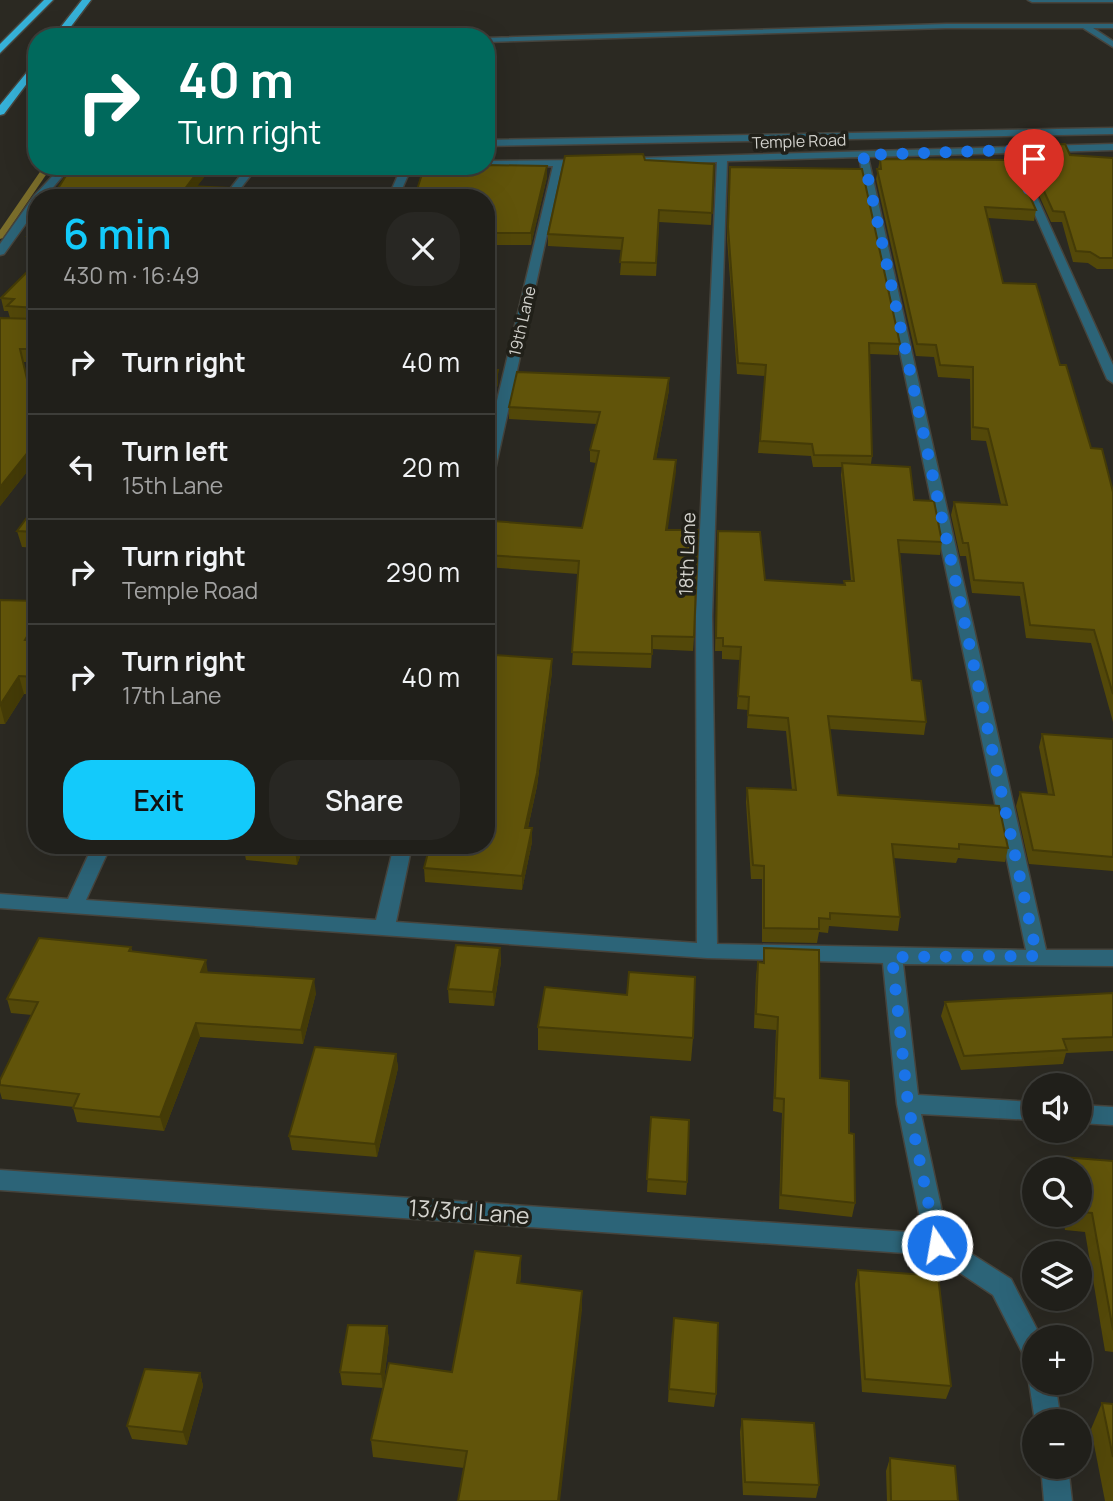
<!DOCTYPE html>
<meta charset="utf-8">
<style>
body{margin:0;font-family:Manrope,sans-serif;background:#282723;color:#f1f3f6;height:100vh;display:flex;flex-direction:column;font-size:26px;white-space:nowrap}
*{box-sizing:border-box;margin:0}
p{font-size:23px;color:#a2a2a2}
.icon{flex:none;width:38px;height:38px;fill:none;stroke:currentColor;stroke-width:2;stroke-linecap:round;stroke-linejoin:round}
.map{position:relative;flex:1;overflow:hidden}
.sheet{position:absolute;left:28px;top:189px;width:467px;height:665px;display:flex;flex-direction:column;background:#201f1a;border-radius:28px;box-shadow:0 7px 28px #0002,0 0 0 2px #3d3d39}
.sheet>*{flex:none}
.guide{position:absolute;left:28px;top:28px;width:467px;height:147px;border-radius:28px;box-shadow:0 7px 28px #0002,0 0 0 2px #3d3d39;background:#00695c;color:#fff;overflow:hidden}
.buttons{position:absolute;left:1022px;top:1073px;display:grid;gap:14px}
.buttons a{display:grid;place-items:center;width:70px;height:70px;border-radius:50%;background:#201f1a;box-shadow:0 7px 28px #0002,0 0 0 2px #3d3d39;font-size:35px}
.pin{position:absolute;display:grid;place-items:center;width:60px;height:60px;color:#fff;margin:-72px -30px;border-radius:50% 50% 50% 0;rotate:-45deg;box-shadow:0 0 7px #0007}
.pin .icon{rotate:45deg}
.me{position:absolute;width:77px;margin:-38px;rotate:348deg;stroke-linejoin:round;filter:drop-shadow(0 0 5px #0008)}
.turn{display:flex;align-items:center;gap:24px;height:147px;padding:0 35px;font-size:32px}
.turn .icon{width:91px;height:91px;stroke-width:2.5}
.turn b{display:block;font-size:49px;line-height:60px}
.round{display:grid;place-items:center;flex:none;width:74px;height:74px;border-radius:28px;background:#282723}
.head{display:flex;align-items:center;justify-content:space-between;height:119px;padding:0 35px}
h1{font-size:42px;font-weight:600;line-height:52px;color:#13cafb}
.cta{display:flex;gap:14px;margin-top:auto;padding:14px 35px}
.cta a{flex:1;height:80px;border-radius:28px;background:#13cafb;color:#111;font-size:28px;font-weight:600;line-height:80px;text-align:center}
.cta a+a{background:#282723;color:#f1f3f6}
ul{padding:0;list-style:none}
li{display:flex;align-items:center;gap:21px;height:105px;padding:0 35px;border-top:2px solid #3d3d39}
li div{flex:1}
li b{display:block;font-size:26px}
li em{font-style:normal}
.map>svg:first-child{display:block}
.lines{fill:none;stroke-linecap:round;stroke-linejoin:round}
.stream{fill:#7b6e2b;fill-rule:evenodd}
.minor-casing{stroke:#46443d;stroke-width:3}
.motorway-casing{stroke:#46443d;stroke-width:3}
.minor{fill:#2c6478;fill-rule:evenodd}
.motorway{fill:#36b1d8;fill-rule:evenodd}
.wall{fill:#534809}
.shaded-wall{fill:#443b07}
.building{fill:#61540a;stroke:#443b07;stroke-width:2}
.route{stroke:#1a73e8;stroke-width:12;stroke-dasharray:0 21.6}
.labels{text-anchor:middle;stroke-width:7;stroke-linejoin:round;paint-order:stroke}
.far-street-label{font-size:16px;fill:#d3d2cd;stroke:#212019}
.street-label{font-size:19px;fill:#d3d2cd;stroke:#212019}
.near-street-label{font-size:23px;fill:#d3d2cd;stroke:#212019}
</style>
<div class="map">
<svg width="1113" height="1501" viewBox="0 0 1113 1501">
<rect width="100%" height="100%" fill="#2b2922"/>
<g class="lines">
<path class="stream" d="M44,166h8l-49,72 -3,1v-9z"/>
<g class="minor-casing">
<g id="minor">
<path d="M1028,0h85v2h-81z"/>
<path d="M946,24h167v4h-20l20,13v6l-30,-19h-137l-460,14v-4z"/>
<path d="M1113,128v6l-627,12v-6z"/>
<path d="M1113,144v6l-96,3 96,212v18l-6,-4 -99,-226 -140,4 178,793h67v16l-210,-2 15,131 116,7v18l-113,-6 27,125 63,40 30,58h-7v25l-9,-4 -32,-63 -60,-40 -933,-65v-20l923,63 -26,-129 -14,-141 -176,-5 -707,-50v-14l68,5 25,-54h18l-25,55 290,20 18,-75h18l-16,77 301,21 -1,-327 21,-454 -80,2 -5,-3 5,-3zM859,157l167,793 -309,-6 -5,-328 15,-455z"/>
<path d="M584,160l5,3 -2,2 -25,1 -69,313 -7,4v-36l67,-281 -67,1 -3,-1h3v-5z"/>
<path d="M69,166h27l-30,6 -22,26h-7v10l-33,46 -4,1v-11l34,-48 26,-28z"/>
<path d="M248,166h10l-25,32h-10z"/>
<path d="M402,166h10l-14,32h-10z"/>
<path d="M1080,1105l33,2v18l-33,-2z"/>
<path d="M1033,1373l1,9h21l6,39h-26l-6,-39z"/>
<path d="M1041,1466h27l4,35h-28z"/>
</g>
</g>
<g class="motorway-casing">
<g id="motorway">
<path d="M44,0h9l-53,53v-9z"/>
<path d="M82,0h9l-28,37h-10z"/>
<path d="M37,60v10l-33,44 -4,1v-10z"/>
</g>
</g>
<use href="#minor" class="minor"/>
<use href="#motorway" class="motorway"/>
</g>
<g class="wall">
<path d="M1023,145l47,10 43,3v111h-16l-9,-6 -15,-1 -11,-40h-11l-30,-67z"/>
<path d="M880,159l156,51 -2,11 -46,-3 15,65 57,82 31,83 22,44v230l-22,-79 -65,-5 -6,-42 -48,-3 -6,-37h-6l-9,-41 3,-13 47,2 -15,-63 -15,-1 -1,-61 -32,-2 -4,-20 -18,-1 -40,-177z"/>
<path d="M645,160l69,4 -3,61 -52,-3 -3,54 -36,-1 2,-25 -74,-4v-12z"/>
<path d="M72,166h132l1,10 -8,10 218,10 52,-21 80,-9v11l-16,68h-45v-47h-434z"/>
<path d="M730,167l170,177 -2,11 -28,-1 2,102 -1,8 43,36 28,42 -2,13 -40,-2 12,127 14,42 -2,13 -95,-6 9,66 170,53 -3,14 -47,-4 -2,5 -63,-5 7,59 -2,14 -69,-5 -1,7 -9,-1 -2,11 -55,-1v-63h-11l-5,-77 1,-14 45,2 -6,-59 -39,-3 1,-18 -11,-1 3,-49 -18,-1v-8h-7l3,-120 47,49 79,5v-4h7l-10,-106 1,-8h-29l-2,-11 -53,-3 7,-77 -28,-2 -10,-136z"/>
<path d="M37,221v27h-7l-3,-12z"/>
<path d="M37,262v100h-14l14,60v37l-37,47 10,-188 -2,-7h-4l-3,-13z"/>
<path d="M486,370l12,13 -8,35h-4z"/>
<path d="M669,390l-13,69 20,1 -9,70 27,107 -1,14 -41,-2 -1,19 -79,-3 6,-91 -92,-7v-24l96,-15 14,-65 -6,-1v-12l7,-26 -88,-5v-12z"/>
<path d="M37,504v44l-15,-1 -5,-16z"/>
<path d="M0,600l37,1v94l-13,-1 -19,30h-5z"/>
<path d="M552,659v13l-15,114 -9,42h4v14l-10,48 -97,-8 -1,-14z"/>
<path d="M1042,734l71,5v132l-84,-7 -13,-58 4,-14 28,2 -9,-47z"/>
<path d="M243,845h61l-7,20 -51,-5z"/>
<path d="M131,947l1,4 76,21 108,21 -13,51 -103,-7 -36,94 -87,-9 -4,-14 1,-1 -72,-8 -2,-7v-12l32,-65 -21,-2 -4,-14z"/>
<path d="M500,948l1,14 -7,44 -45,-3 -1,-14z"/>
<path d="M764,948l56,130 29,55 6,70 -3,14 -73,-8 3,-96 -9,-2 3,-81 -22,-2 2,-52 2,-14 5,1z"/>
<path d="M1113,993v58l-47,2 -3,11 -102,6 -20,-54 4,-14z"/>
<path d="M538,1027l155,11 -2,23 -153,-11z"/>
<path d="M396,1054l2,14 -21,89 -85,-7 -3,-14z"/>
<path d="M651,1117l36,65 -1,13 -39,-3z"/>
<path d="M1062,1157l51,4v191l-8,-1 -20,-119 -20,-2 -3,-16h18v-45h-22z"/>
<path d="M521,1256v19l-1,8 62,8v19l-118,158 -91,-11 -2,-17 12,-52 -41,-3 -2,-13 47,-46 2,14 -6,48 69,-16z"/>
<path d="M858,1270l93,116 -5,13 -84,-7 -7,-108z"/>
<path d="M672,1331l44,63 -2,13 -46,-5z"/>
<path d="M200,1373l3,13 -16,59 -55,-6 -5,-13z"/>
<path d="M1102,1403l11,1v97h-8l-14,-72z"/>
<path d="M742,1419l77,66 -3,13 -73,-3 -3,-63z"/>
<path d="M890,1458l68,43h-71l-1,-30z"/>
</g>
<g class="shaded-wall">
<path d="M202,166h2l1,10 -16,21 -2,-11z"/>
<path d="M547,166v11l-16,68v-12z"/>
<path d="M498,370v13l-8,35v-14z"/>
<path d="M669,378v12l-15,81v-12z"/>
<path d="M37,441v18l-37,47v-19z"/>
<path d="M676,460v12l-10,70v-12z"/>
<path d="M37,620v27l-12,-7z"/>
<path d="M552,659v13l-15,114 -12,55v-13z"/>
<path d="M19,676l5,18 -19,30 -5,-19z"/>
<path d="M532,828v14l-10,48v-14z"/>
<path d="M296,845h8l-7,20 -2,-15z"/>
<path d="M500,948l1,14 -7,44 -1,-14z"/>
<path d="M206,960l2,14 -7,-2z"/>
<path d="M314,979l2,14 -13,51 -2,-14z"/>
<path d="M196,1023l4,14 -36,94 -4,-14z"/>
<path d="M396,1054l2,14 -21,89 -2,-13z"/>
<path d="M521,1256v19l-3,26 -1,-18z"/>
<path d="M582,1291v19l-22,191h-2z"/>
<path d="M387,1326l2,14 -6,48 -2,-14z"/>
<path d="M200,1373l3,13 -16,59 -4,-13z"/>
</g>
<g class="building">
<path d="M1065,144l5,11 43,3v100h-13l-10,-6 -14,-1 -12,-39 -11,-1 -30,-66z"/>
<path d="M643,154l2,6 69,4 -2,49 -53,-3 -3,53 -36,-1 3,-24 -75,-4 17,-78z"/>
<path d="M880,159l134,1 22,50 -51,-3 18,76 33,1 24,81h6l25,83 11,1 11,43v202l-19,-64 -64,-5 -7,-42 -49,-3 -6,-37h-5l-9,-41 53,3 -19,-76 -15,-2v-60l-33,-2 -4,-20 -19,-1 -40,-175h4z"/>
<path d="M486,165l61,1 -16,67h-45v-35h-434l20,-32h130l-15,20 228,10 7,-22 45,1 2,-9h17z"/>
<path d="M730,167l132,2 38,175 -31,-1 3,113 -58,-1 -2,-11 -52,-3 6,-76 -28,-2 -10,-136z"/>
<path d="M37,221v15h-10z"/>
<path d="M37,262v87h-17l17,73v19l-37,46v-169l36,1v-11l-29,-2 7,-7 -13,-1z"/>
<path d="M486,370h12l-8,34h-4z"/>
<path d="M517,372l152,6 -15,81 22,1 -10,70h32l-4,107 -42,-1v18l-80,-2 7,-91 -93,-6v-12l7,-22 89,7 17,-77 -9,-1 10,-38 -91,-5z"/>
<path d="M842,463l68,4 4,33 20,1 8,41 -44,-2 14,140 9,1 5,41 -98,-6 10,79 161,11 9,42 -49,-4v5l-67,-5 8,73 -70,-4v6l-11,-1v11l-55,-1v-62l-11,-1 -6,-77 49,2 -8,-72 -40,-3 1,-18 -11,-1 3,-49 -18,-1v-8h-7l2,-107 42,1 5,48 80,5 -1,-4h10z"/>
<path d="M37,504v28l-20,-1z"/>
<path d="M0,600l37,1v19l-12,20 12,1v36l-18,-1 -19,29z"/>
<path d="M494,655l58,4 -15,114 -12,55h7l-10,48 -98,-8 6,-23h56v-162z"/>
<path d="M1042,734l71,5v118l-80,-7 -13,-58 34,3z"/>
<path d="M243,845h53l-1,5z"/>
<path d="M39,938l92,9 -2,4 77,9 -5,12 113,7 -13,51 -105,-7 -36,94 -87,-9 6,-14 -79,-9v-5l38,-78 -31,-3z"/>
<path d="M456,945l44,3 -7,44 -45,-3z"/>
<path d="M764,948l55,2 1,128 29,3v52l5,1 1,69 -74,-8 3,-96 -9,-1 3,-81 -22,-3 2,-52 6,1z"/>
<path d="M629,972l66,5 -2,61 -155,-11 7,-40 82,8z"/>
<path d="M1113,993v44l-50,2 4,11 -103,6 -19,-54z"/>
<path d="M315,1047l81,7 -21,90 -86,-8z"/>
<path d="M651,1117l38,3 -2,62 -40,-3z"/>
<path d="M1062,1157l51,4v169l-21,-117 -12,-1v-43h-16z"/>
<path d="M475,1251l46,5 -4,27 65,8 -24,210h-100l9,-50 -96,-11 18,-77 63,9z"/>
<path d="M858,1270l80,6 13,110 -86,-7z"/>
<path d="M674,1318l44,5 -2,71 -47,-5z"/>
<path d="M348,1325l39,1 -6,48 -41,-2z"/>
<path d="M145,1369l55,4 -17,59 -56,-6z"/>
<path d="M1102,1403l11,1v53z"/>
<path d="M742,1419l72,4 5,62 -74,-3z"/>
<path d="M890,1458l65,8 3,35h-67z"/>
</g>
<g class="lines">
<path class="route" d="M937,1245l-29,-141 -16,-147 145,-1 -174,-801 148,-5 23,51"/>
</g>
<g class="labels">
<g class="far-street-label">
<text transform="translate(799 141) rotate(-2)" y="6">Temple Road</text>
<text transform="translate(522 321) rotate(-77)" y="6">19th Lane</text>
</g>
<g class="street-label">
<text transform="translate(687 554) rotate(-88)" y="7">18th Lane</text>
</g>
<g class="near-street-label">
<text transform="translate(469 1212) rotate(4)" y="8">13/3rd Lane</text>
</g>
</g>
</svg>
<div class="buttons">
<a><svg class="icon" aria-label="sound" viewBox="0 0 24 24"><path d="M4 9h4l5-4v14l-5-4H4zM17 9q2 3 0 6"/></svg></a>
<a><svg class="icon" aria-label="search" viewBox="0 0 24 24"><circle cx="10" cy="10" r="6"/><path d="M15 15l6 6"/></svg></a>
<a><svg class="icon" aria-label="layers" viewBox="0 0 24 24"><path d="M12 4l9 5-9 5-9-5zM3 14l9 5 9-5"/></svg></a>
<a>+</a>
<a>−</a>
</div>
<div class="pin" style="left:1034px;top:201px;background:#d93025"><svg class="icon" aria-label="arrive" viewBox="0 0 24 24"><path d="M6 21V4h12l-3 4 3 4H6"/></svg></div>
<svg class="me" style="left:937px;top:1245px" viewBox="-20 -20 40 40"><circle r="17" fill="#1a73e8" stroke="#fff" stroke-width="3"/><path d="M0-11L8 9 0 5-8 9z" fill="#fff"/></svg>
<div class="guide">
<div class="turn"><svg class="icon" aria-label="right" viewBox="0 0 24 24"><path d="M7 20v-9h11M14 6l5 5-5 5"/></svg><div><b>40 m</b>Turn right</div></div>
</div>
<section class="sheet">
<div class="head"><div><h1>6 min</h1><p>430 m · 16:49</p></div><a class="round"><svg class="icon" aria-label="close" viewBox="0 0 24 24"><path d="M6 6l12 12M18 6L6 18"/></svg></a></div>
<ul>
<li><svg class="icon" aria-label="right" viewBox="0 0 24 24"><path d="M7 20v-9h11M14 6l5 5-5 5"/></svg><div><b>Turn right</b></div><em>40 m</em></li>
<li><svg class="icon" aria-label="left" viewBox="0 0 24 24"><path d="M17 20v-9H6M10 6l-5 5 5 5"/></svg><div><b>Turn left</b><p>15th Lane</p></div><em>20 m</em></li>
<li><svg class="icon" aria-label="right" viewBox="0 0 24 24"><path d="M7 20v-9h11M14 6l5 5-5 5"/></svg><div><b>Turn right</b><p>Temple Road</p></div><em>290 m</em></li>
<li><svg class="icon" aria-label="right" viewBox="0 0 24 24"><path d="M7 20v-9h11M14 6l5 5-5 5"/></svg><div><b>Turn right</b><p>17th Lane</p></div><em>40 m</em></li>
</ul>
<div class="cta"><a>Exit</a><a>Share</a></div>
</section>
</div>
